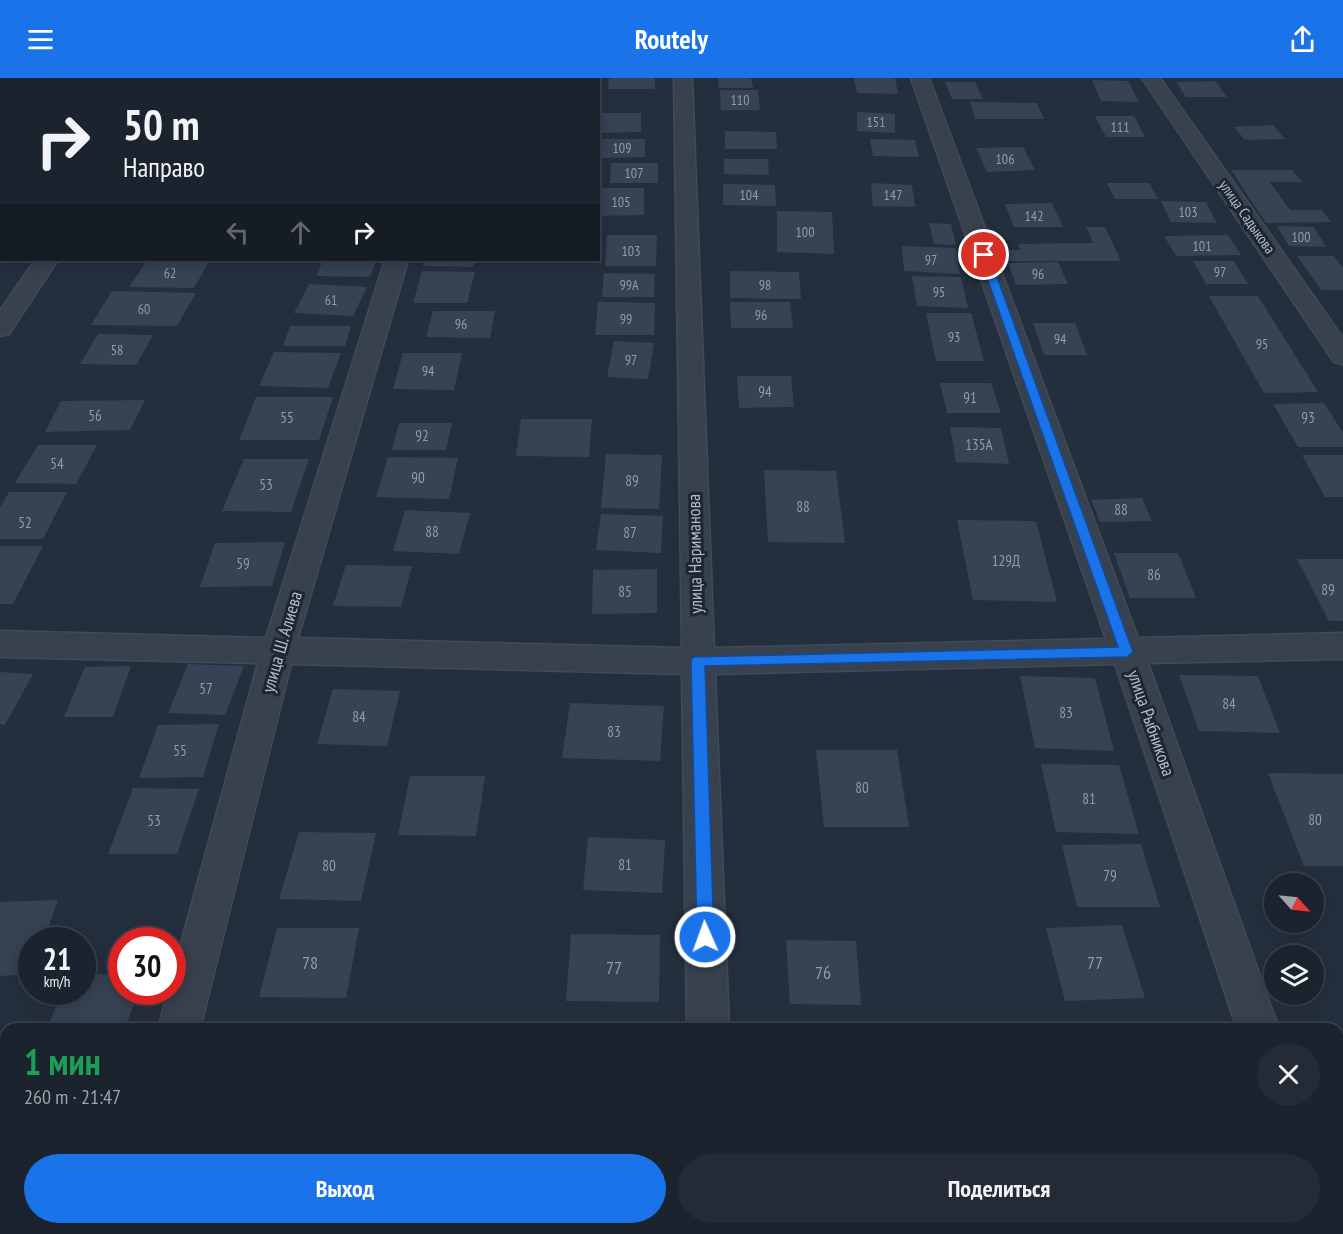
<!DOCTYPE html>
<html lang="ru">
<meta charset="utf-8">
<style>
body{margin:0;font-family:"PT Sans Narrow",sans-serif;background:#242b36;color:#f1f3f6;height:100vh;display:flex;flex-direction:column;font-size:22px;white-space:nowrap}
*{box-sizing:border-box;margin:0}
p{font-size:20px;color:#a0a4aa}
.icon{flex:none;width:33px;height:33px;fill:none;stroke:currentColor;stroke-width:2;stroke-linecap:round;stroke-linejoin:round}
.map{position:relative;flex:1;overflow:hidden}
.sheet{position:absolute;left:0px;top:945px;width:1344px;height:212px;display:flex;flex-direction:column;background:#1b232e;border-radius:18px 18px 0 0;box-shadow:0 3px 15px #0003,0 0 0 2px #39404a}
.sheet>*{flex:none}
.top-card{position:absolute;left:0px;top:0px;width:600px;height:183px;box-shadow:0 3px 15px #0003,0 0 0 2px #39404a;background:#1b232e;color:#f1f3f6;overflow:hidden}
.needle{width:39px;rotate:117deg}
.controls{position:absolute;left:1264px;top:795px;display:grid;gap:12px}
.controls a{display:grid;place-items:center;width:60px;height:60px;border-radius:50%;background:#1b232e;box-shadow:0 3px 15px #0003,0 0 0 2px #39404a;font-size:30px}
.speed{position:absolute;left:18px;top:849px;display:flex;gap:12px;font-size:30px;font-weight:700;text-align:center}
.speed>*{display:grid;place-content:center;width:78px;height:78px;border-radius:50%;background:#1b232e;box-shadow:0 3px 15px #0003,0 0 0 2px #39404a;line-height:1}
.speed small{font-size:15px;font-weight:400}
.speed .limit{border:9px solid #d22;background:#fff;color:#111}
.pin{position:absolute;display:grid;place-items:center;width:51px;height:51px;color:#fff;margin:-26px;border:3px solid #fff;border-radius:50%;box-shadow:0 2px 6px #0007}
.me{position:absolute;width:66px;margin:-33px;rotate:358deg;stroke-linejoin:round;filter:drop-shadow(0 0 4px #0008)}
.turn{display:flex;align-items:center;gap:21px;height:126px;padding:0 24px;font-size:27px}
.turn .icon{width:78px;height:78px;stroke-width:2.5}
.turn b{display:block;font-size:42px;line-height:51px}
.lanes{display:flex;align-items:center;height:57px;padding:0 24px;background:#0003;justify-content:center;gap:30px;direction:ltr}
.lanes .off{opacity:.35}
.round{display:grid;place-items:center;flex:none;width:63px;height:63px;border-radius:32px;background:#242b36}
.head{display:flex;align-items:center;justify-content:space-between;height:102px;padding:0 24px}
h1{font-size:36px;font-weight:700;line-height:45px;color:#1e9e55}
.cta{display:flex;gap:12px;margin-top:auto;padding:12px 24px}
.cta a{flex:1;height:69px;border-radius:36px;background:#1a73e8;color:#fff;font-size:24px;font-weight:700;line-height:69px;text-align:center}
.cta a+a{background:#242b36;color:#f1f3f6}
header{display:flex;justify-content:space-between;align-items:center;height:78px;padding:0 24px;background:#1a73e8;color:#fff;font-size:27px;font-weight:700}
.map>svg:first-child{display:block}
.building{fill:#364354}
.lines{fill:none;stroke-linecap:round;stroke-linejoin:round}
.minor-casing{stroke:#414a57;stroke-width:3}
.minor{fill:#38414e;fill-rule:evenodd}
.route{fill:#1a73e8;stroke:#114b97;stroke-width:1.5}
.labels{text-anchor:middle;stroke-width:6;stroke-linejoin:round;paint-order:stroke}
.far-number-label{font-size:14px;fill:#929caa}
.far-street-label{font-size:15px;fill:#b4bcc9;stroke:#1d2633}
.number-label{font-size:15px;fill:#929caa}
.street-label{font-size:18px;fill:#b4bcc9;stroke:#1d2633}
.near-number-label{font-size:18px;fill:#929caa}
</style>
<header><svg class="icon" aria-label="menu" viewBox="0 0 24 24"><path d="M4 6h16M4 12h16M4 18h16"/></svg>Routely<svg class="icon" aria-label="share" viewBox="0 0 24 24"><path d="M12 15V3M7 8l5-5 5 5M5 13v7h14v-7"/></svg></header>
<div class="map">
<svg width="1343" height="1156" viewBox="0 0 1343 1156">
<rect width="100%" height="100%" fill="#242f3e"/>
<g class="building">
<path d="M609,0h46v11h-47z"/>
<path d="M718,0h33l2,10h-34z"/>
<path d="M854,0h41l3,16 -41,-1z"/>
<path d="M1092,2l36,1 11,21 -38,-1z"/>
<path d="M1215,3l12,16h-41l-10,-15z"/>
<path d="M945,4h30l8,17h-31z"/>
<path d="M720,12h38l2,20h-39z"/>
<path d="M970,24l67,1 7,16h-69z"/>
<path d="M857,34l38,2v19l-38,-2z"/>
<path d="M599,35h42v19l-43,1z"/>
<path d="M1095,38h39l11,21h-39z"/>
<path d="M1273,47l12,14 -40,1 -11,-13z"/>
<path d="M725,53l51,1 1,17h-52z"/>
<path d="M600,61h45v18l-46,1z"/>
<path d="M870,61l45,1 4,17 -46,-1z"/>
<path d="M1023,69l12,23 -48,2 -11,-24z"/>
<path d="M724,81h44l1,16 -45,-1z"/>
<path d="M611,85h47v20h-48z"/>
<path d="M1231,92h61l10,12h-32l20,28h32l9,12 -65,1z"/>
<path d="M871,105l41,2 3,22 -42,-1z"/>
<path d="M1107,105h42l9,16h-43z"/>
<path d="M723,106l52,1 1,21 -53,-1z"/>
<path d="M598,110h46v27l-46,1z"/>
<path d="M1161,123l45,1 11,21 -46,-1z"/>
<path d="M1052,125l11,24h-49l-9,-23z"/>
<path d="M777,133l55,1 2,42 -57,-2z"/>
<path d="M929,145l22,1 5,21 -22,-1z"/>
<path d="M1277,148l37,1 12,20 -37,-1z"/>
<path d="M1086,149h19l16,34h-122l-4,-11h26l-3,-6 75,-1z"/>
<path d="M607,157h50l-1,31h-51z"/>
<path d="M1228,157l13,20 -65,1 -12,-20z"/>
<path d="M902,168l54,2 4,26 -56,-3z"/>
<path d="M1297,178h37l9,12v22h-22z"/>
<path d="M147,182h63l-16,28 -65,-1z"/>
<path d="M323,182h53l-6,17 -54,-1z"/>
<path d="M425,182h51l-3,7 -50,-1z"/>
<path d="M1193,183h41l14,23h-42z"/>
<path d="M1058,184l10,22 -52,1 -8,-22z"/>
<path d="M422,193l53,1 -8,31h-54z"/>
<path d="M730,193l69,1 2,27 -71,-1z"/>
<path d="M604,195l51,1 -1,23h-52z"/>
<path d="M912,198l49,1 7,31 -51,-2z"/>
<path d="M309,206l58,3 -14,29 -59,-3z"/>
<path d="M112,213l84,2 -19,33 -86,-1z"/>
<path d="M1209,218h49l60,96 -54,1z"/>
<path d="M598,224l57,1 -1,32h-59z"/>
<path d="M730,224h60l3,26h-62z"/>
<path d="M433,233h62l-5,27 -64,-1z"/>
<path d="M926,235h45l13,48h-48z"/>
<path d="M1033,245h42l12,32h-43z"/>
<path d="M290,248h61l-6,20h-62z"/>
<path d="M98,256l55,1 -17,30 -56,-1z"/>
<path d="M614,263l40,2 -6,36 -41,-2z"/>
<path d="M274,274l67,1 -13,35 -69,-2z"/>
<path d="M403,275h59l-8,37 -61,-1z"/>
<path d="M737,298h54l3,31 -55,1z"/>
<path d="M940,305h51l10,30h-54z"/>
<path d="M256,319h77l-14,43h-80z"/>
<path d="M145,322l-15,30 -85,2 16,-31z"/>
<path d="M1324,325l19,30v14h-45l-25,-43z"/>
<path d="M521,341h71l-3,38 -73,-1z"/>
<path d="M399,345h53l-6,27h-54z"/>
<path d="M950,349l51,1 8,36 -53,-2z"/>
<path d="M38,367h59l-21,39 -61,-1z"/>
<path d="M606,376l56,1 -3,54 -58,-1z"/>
<path d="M1302,377h41v42h-18z"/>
<path d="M388,379l70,1 -9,41 -73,-2z"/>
<path d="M244,381h65l-18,53 -69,-1z"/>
<path d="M764,392l72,1 9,72 -77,-1z"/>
<path d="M9,414h58l-24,47h-43v-31z"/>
<path d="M1142,420l10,23 -52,1 -9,-22z"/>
<path d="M405,432l65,3 -11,41 -66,-3z"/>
<path d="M601,436l62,2 -2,37 -65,-3z"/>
<path d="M957,442l79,1 21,81 -84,-2z"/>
<path d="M285,464l-13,44 -72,1 15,-44z"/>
<path d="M0,468h43l-30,58h-13z"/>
<path d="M1114,475h64l18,45h-66z"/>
<path d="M1297,481h46v62h-14z"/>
<path d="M346,487l66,1 -11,41 -68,-1z"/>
<path d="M657,491v44l-65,1 1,-44z"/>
<path d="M188,586l56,2 -19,49 -57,-2z"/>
<path d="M131,588l-18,51h-49l21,-50z"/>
<path d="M0,594l33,2 -28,51 -5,-1z"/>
<path d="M1179,597l79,1 22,57 -81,-2z"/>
<path d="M1020,598l75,2 19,73 -79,-3z"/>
<path d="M333,611l67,2 -13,55 -70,-2z"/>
<path d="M570,625l94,3 -4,55 -98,-3z"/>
<path d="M219,646l-16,53 -64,1 19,-53z"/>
<path d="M816,672h81l12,77h-85z"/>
<path d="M1041,686l78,1 20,69 -83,-2z"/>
<path d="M1268,695l75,1v92h-39z"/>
<path d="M410,698h75l-9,60 -78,-1z"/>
<path d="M133,710l66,1 -22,65h-69z"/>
<path d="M299,754l77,1 -15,68 -82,-2z"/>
<path d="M588,759l77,3 -3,53 -79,-3z"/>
<path d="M1141,766l19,63h-83l-15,-62z"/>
<path d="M58,822l-14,40h-12v34l-32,2v-74z"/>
<path d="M1122,847l23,73 -80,3 -19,-73z"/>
<path d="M277,850h82l-13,70 -87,-1z"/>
<path d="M571,856l89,1 -1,67 -93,-1z"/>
<path d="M786,862l70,1 5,64 -71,-1z"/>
<path d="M82,896l40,1v17h16l-13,37h-78l15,-37h20z"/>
<path d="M790,946l79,2 1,3h-80z"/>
<path d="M572,947l37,2v2h-38z"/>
<path d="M338,948l-1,3h-48v-2z"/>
<path d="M6,1012v103h-6v-102z"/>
<path d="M0,1147h6v3h54l-2,6h-58z"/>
<path d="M201,1150h106l-1,6h-106z"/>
<path d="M812,1150h85l1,6h-85z"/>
</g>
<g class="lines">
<g class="minor-casing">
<g id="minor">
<path d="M158,0h18l-19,2z"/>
<rect x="443" y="0" width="18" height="2"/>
<path d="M674,0h18l22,570 392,-9 -195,-561h18l209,560 205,-5v26l-195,4 131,366h-42l-122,-365 -400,10 14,355h-42l-5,-355 -391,-10 -91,365h-42l10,-37h4v-16l86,-313 -258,-6v-26l266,7 119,-378h23l-110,378 384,10z"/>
<path d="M1142,0h18l183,260v26l-9,-2z"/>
<path d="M35,182h23l-49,74 -9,2v-25z"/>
<path d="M1338,1131l5,2v23h-37l-1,-6h33z"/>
<path d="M103,1150h48l-1,6h-48z"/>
<rect x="690" y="1150" width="48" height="6"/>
</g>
</g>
<use href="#minor" class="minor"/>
</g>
<path class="route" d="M984,174l5,3 144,397 -6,5 -422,9 9,271 -3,5 -6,3 -5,-3 -3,-5 -6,-276 2,-4 425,-10 -139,-392z"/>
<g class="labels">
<g class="far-number-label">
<text x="740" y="27">110</text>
<text x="876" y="49">151</text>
<text x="1120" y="54">111</text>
<text x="622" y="75">109</text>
<text x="1005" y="86">106</text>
<text x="634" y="100">107</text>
<text x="749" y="122">104</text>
<text x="893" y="122">147</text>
<text x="621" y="129">105</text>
<text x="1188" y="139">103</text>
<text x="1034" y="143">142</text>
<text x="805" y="159">100</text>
<text x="1301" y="164">100</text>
<text x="1202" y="173">101</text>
<text x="631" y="178">103</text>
<text x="931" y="187">97</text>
<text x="1220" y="199">97</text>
<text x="170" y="200">62</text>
<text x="1038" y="201">96</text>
<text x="629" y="212">99А</text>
<text x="765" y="212">98</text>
<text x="939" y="219">95</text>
<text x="331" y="227">61</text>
<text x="144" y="236">60</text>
<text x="761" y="242">96</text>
<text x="626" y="246">99</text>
<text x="461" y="251">96</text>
<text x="954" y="264">93</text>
<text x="1060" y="266">94</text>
<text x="1262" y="271">95</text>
<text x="117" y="277">58</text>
<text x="631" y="287">97</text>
<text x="428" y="298">94</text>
</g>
<g class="far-street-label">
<text transform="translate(1247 139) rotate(55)" y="5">улица Садыкова</text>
</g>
<g class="number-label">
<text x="765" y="319">94</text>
<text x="970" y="325">91</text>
<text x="95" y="343">56</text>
<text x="287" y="345">55</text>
<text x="1308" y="345">93</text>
<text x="422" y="363">92</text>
<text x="979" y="372">135А</text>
<text x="57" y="391">54</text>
<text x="418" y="405">90</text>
<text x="632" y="408">89</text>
<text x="266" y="412">53</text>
<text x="803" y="434">88</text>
<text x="1121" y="437">88</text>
<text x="25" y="450">52</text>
<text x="432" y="459">88</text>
<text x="630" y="460">87</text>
<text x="1006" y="488">129Д</text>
<text x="243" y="491">59</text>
<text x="1154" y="502">86</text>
<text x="1328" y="517">89</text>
<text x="625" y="519">85</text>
<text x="206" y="616">57</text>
<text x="1229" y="631">84</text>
<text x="1066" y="640">83</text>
<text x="359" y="644">84</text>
<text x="614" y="659">83</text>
<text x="180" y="678">55</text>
<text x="862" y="715">80</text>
<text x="1089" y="726">81</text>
<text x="1315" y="747">80</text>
<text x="154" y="748">53</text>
<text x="625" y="792">81</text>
<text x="329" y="793">80</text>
<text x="1110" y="803">79</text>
</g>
<g class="street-label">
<text transform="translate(695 476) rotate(-91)" y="6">улица Нариманова</text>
<text transform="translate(282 564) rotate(-74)" y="6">улица Ш. Алиева</text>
<text transform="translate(1151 645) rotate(71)" y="6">улица Рыбникова</text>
</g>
<g class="near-number-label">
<text x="310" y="891">78</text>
<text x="1095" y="891">77</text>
<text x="614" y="896">77</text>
<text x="823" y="901">76</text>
</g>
</g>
</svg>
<div class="controls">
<a><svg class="needle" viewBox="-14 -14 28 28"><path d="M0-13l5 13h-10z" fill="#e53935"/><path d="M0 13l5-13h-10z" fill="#a0a4aa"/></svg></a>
<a><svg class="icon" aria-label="layers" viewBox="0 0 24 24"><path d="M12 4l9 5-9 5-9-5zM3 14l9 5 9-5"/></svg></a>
</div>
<div class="speed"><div>21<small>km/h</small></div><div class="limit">30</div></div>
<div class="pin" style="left:984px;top:177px;background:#d93025"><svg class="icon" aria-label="arrive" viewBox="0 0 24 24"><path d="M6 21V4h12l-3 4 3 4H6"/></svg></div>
<svg class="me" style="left:705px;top:859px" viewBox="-20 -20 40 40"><circle r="17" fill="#1a73e8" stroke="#fff" stroke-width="3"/><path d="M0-11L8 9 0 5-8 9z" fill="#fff"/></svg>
<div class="top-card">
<div class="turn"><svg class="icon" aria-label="right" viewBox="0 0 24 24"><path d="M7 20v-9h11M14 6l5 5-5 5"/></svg><div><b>50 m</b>Направо</div></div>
<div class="lanes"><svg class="icon off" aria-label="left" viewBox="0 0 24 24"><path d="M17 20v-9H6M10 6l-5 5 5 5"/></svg><svg class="icon off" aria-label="ahead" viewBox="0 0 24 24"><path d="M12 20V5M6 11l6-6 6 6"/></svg><svg class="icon" aria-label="right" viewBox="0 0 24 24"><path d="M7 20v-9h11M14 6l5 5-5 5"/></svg></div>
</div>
<section class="sheet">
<div class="head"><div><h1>1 мин</h1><p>260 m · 21:47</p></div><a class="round"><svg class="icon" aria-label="close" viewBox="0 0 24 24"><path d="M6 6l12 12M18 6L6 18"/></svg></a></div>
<div class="cta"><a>Выход</a><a>Поделиться</a></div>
</section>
</div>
